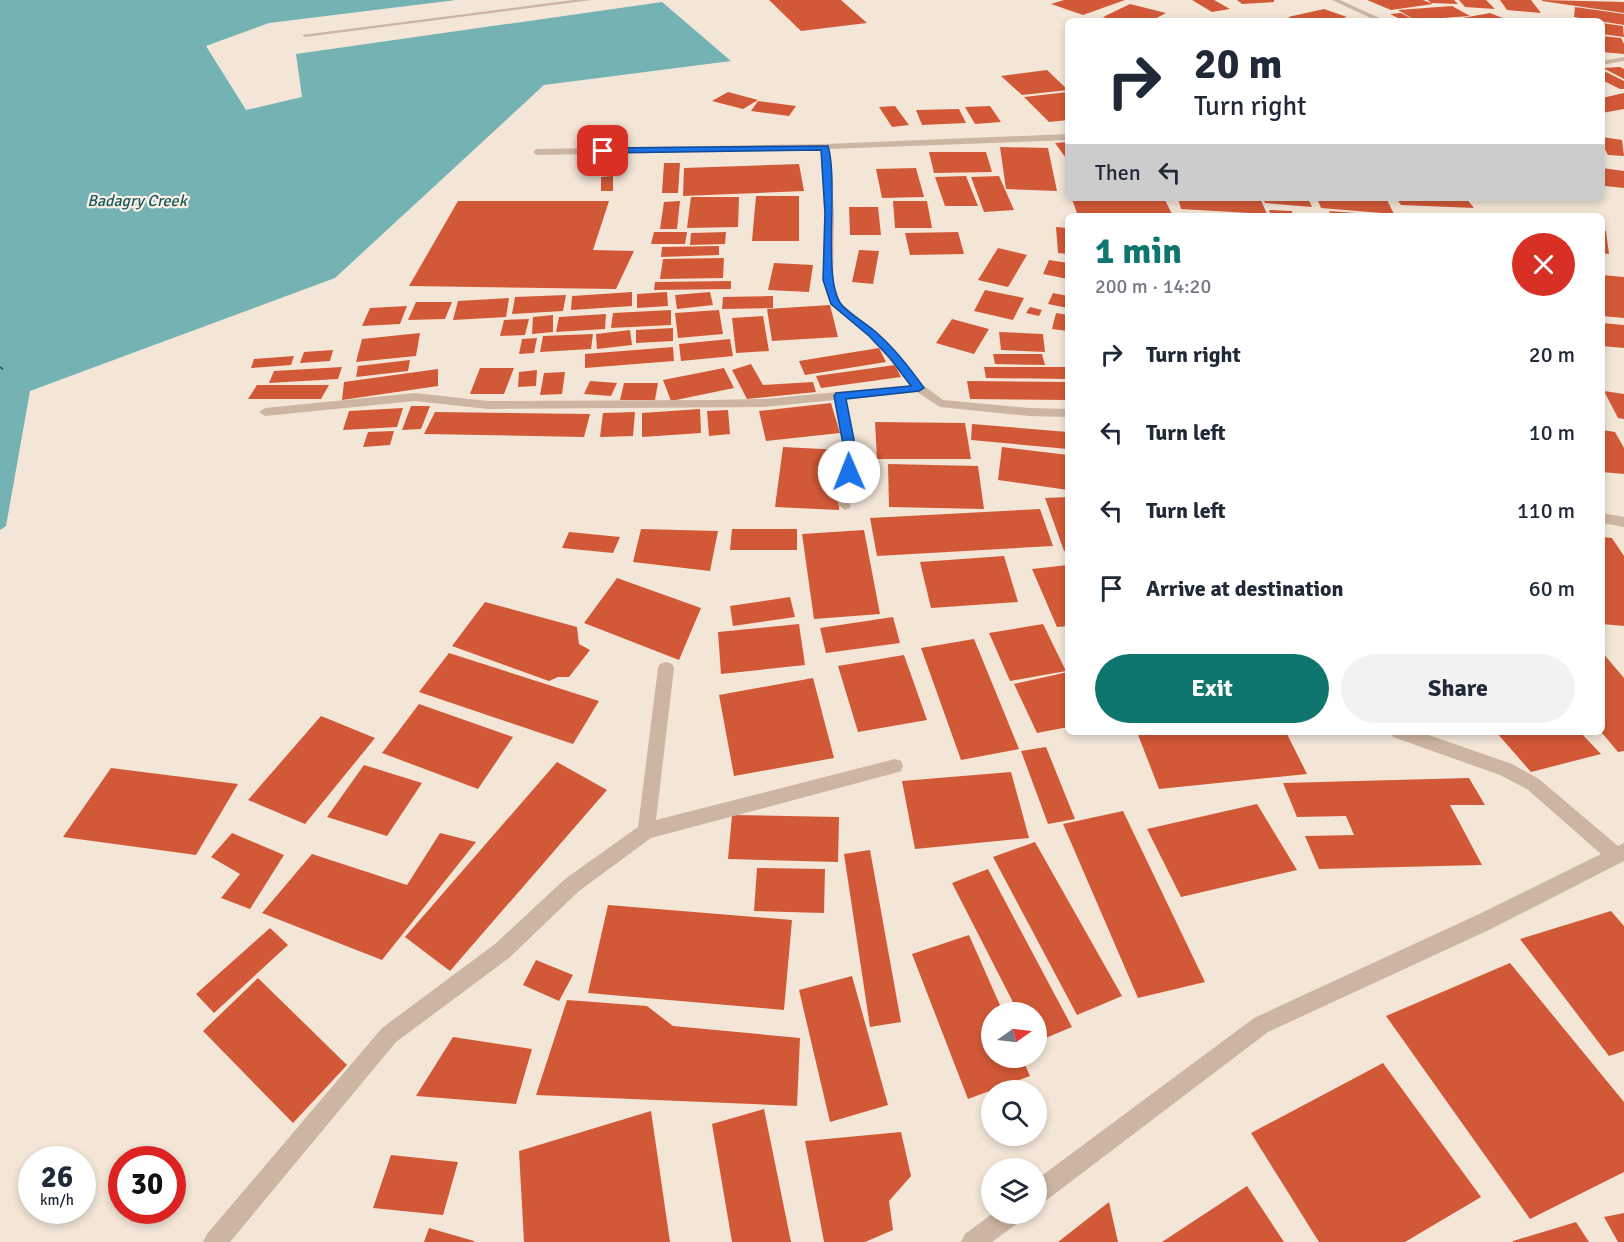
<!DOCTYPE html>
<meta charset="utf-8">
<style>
body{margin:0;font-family:Signika,sans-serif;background:#f2f2f3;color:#1f2937;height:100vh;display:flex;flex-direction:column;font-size:22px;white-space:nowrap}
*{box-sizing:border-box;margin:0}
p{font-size:20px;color:#747a83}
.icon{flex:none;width:33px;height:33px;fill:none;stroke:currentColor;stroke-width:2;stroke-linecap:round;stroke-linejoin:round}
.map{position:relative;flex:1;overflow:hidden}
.drawer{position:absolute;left:1065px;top:213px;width:540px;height:522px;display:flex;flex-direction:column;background:#fff;border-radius:9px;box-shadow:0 3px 9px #0003}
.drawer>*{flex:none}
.banner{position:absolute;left:1065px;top:18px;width:540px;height:183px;border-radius:9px;box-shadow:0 3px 9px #0003;background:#fff;color:#1f2937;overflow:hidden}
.needle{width:39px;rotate:76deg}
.buttons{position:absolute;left:981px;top:1002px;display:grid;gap:12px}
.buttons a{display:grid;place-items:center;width:66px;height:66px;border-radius:50%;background:#fff;box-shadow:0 3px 9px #0003;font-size:30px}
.speed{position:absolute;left:18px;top:1146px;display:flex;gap:12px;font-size:30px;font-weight:700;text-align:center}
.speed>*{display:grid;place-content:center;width:78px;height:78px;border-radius:50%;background:#fff;box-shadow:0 3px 9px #0003;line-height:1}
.speed small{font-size:15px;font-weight:400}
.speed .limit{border:9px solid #d22;background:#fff;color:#111}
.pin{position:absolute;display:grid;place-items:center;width:51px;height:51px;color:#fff;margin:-26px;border-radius:12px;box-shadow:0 3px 9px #0006}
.me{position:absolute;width:66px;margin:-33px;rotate:359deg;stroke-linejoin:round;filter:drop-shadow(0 0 4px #0008)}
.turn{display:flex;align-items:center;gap:21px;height:126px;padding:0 30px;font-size:27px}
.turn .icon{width:78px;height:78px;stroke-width:2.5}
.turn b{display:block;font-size:42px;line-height:51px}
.then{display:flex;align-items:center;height:57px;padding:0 30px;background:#0003;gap:12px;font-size:22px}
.round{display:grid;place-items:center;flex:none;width:63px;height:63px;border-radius:32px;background:#f2f2f3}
.summary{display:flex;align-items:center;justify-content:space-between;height:102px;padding:0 30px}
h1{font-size:36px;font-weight:700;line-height:45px;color:#0f766e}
.button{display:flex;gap:12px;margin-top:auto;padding:12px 30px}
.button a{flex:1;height:69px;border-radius:36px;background:#0f766e;color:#fff;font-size:24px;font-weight:700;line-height:69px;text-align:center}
.button a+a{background:#f2f2f3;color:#1f2937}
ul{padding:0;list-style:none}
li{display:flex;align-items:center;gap:18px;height:78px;padding:0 30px}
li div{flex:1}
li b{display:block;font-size:22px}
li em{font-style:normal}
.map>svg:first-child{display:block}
.water{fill:#74b2b3}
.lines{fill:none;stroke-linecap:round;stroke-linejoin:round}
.stream{fill:#74b2b3;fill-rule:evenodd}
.ferry{stroke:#17595c;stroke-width:1.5;stroke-dasharray:4 3;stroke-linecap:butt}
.building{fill:#d25937}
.street{fill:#ccb5a2;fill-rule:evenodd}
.route{fill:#1a73e8;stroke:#114b97;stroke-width:1.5}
.labels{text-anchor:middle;stroke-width:4.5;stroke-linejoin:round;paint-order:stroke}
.far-water-label{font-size:16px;font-style:italic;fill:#17595c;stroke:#fbf0e4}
</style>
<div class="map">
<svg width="1624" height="1242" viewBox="0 0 1624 1242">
<rect width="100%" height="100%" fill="#f3e6d7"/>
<path class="water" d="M0,0h453l-185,21 -66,24 42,68 62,-15 -8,-43 364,-51 66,57 -186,22 -210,193 -307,113 -25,137z"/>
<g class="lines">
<path class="stream" d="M437,0h19l-187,23 -63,23 40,64 56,-13 -6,-43 366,-52 69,59 -187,24 -209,193 -305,113 -24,135 -6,4v-37l21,-106 308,-113 211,-192 183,-22 -62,-54 -359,50 6,43 -64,16 -4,-2 -41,-68 69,-26z"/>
<path class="ferry" d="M0,367l4,3"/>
</g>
<g class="building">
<path d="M769,0h72l26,23 -66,8z"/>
<path d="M1064,0h61l-42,15 -32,-11z"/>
<path d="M1192,0h22l16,9 -18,3z"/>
<path d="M1237,0h37v2l-32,2z"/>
<path d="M1367,0h56l10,4 -42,6z"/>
<path d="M1428,0h26l4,4 -27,-1z"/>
<path d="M1459,0h27l9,9 -30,-2z"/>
<path d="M1500,0h31l10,13 -34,-3z"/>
<path d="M1542,0l82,2v11l-82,-12z"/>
<path d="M1130,4l36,9 -15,8h-34l-14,-4z"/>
<path d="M1452,6l18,10 -55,4 -17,-10z"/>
<path d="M1575,7l49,7v11l-50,-8z"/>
<path d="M1324,9l23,8 -16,4h-34l-9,-4z"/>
<path d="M1401,13l15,8h-12l-14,-7z"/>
<path d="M1490,13l20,8h-58v-1z"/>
<path d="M1602,23l21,3 1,11 -22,-3z"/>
<path d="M1602,36l19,2 3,6v10l-22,-2z"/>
<path d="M1620,67l4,2v10l-21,-11z"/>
<path d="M1047,70l21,20 -46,5 -21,-19z"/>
<path d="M1602,70l22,11v8h-4l-18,-9z"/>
<path d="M728,92l30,8 -15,9 -31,-8z"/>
<path d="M1068,92v28l-19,2 -25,-25z"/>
<path d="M1624,93v16l-22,4v-15z"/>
<path d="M758,101l38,5 -7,10 -38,-5z"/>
<path d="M895,106l14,19 -17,2 -13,-20z"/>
<path d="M990,106l11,16 -26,2 -10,-17z"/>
<path d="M959,109l7,14 -44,2 -6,-15z"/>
<path d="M1602,137l20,3 2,16 -16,-1 -6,-11z"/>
<path d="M1068,142v19l-13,-18z"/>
<path d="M1000,147l48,1 9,43 -51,-2z"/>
<path d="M929,152h57l6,20 -58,1z"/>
<path d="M664,163h16l-2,30h-16z"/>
<path d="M799,164l5,27 -121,5 1,-28z"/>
<path d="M916,168l8,29 -42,1 -6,-29z"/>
<path d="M1602,168l22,3v17l-19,-2 -3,-5z"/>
<path d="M613,176v15h-12v-14z"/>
<path d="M966,176l12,30h-33l-10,-29z"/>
<path d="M999,176l15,34 -30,2 -13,-35z"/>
<path d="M756,196h43v45h-47z"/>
<path d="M691,197h48l-1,30 -51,1z"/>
<path d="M1178,198h82l7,16 -86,-5z"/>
<path d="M1263,198h45l4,9 -47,-4z"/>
<path d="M1317,198h69l8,16 -73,-6z"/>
<path d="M1396,198h70l8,10 -73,-3z"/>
<path d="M1072,199l93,1 8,16h-95z"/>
<path d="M458,201h151l-16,49 41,1 -18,38 -207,-3z"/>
<path d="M680,201l-3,28h-17l4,-27z"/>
<path d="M893,201h34l5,27h-37z"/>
<path d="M849,207h29l3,28h-31z"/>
<path d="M1269,210l23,1 1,5h-22z"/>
<path d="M1329,211l41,3v2h-39z"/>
<path d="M1056,227l12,1v26l-10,-1z"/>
<path d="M1602,230l4,1 3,23 -7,-1z"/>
<path d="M654,232h33l-2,12h-34z"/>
<path d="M726,232l-1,12 -35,1 1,-12z"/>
<path d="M958,232l6,22 -54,1 -5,-22z"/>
<path d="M719,246v9l-58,2 1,-10z"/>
<path d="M998,248l29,7 -19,32 -30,-7z"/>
<path d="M859,250l20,1 -6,33 -21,-2z"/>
<path d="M724,258l-1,20 -63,1 3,-20z"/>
<path d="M1049,260l19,3v16l-25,-5z"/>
<path d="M774,263l39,2 -4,27 -41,-2z"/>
<path d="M1602,275l22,2v41l-22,-2z"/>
<path d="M731,281v8l-77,1 1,-8z"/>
<path d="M985,290l39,8 -11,22 -39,-9z"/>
<path d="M632,292v14l-61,4 1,-14z"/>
<path d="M667,292l1,14 -31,2v-14z"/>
<path d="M710,292l3,13 -36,4 -2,-14z"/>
<path d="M1053,293l15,3v12l-20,-4z"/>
<path d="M566,295l-3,16 -51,3 3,-17z"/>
<path d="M773,296v12l-51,1 1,-12z"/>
<path d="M509,298l-3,19 -53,3 5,-19z"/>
<path d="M416,302h36l-7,17 -37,1z"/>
<path d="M830,305l8,32 -66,4 -5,-32z"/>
<path d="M407,306l-7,18 -38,2 8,-18z"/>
<path d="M1030,307l12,3 -3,6 -13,-3z"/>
<path d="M671,310v15l-60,3 2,-15z"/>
<path d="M719,310l4,24 -45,4 -3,-25z"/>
<path d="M1056,313l12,2v16l-16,-2z"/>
<path d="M606,314l-1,15 -49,3 3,-15z"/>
<path d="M553,315v17l-21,2 1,-17z"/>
<path d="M763,316l6,35 -33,2 -4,-35z"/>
<path d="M529,319l-4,16 -25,1 4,-16z"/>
<path d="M952,319l37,10 -15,25 -38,-11z"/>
<path d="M1602,323l22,2v23l-22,-2z"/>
<path d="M673,328v13l-37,2v-13z"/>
<path d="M630,330l2,15 -35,4 -1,-15z"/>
<path d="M999,332l44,2 2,18 -44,-2z"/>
<path d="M420,333l-4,23 -60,6 6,-23z"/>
<path d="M593,334l-2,15 -51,3 3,-16z"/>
<path d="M537,338l-3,15 -15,1 3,-15z"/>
<path d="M730,339l3,17 -52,5 -2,-17z"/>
<path d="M673,347l1,14 -89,7v-14z"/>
<path d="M879,348l7,14 -81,13 -6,-14z"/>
<path d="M333,350l-3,11 -30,2 4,-11z"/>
<path d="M993,354h49l3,11 -50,-1z"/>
<path d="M294,356l-3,9 -40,3 3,-9z"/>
<path d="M410,360l-2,11 -52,6 2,-11z"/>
<path d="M751,364l12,21 50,-3 3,10 -69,7 -15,-29z"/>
<path d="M895,365l6,12 -80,11 -5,-12z"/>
<path d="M342,367l-4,12 -69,4 5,-12z"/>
<path d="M984,367h84v12l-82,-1z"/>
<path d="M480,368h34l-10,26h-34z"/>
<path d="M724,368l10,20 -63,13 -8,-21z"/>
<path d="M438,369v17l-96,14 2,-18z"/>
<path d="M537,370l-1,16 -18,1 1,-15z"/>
<path d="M565,372l-3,22 -22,1 4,-22z"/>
<path d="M590,381l27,2 -6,13 -27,-2z"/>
<path d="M967,381l101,1v18l-98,-1z"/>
<path d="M624,383h34l-3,17h-35z"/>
<path d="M257,385h72l-8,14h-73z"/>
<path d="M1604,391l20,3v25l-6,-1z"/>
<path d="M831,403l9,30 -74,8 -7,-30z"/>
<path d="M411,406h19l-9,23 -19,1z"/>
<path d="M403,408l-6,19 -54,3 6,-19z"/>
<path d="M700,409l1,24 -59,4v-24z"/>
<path d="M728,410l2,24 -21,2 -2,-25z"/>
<path d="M435,412l155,2 -6,23 -160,-3z"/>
<path d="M635,412l-2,24 -33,1 3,-24z"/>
<path d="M875,422l90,1 6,36h-94z"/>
<path d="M972,424l96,8v17l-97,-9z"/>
<path d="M1602,430l13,2 9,16v26l-22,-2z"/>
<path d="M394,431l-4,14 -27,2 5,-15z"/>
<path d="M783,447l60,3 -4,60 -64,-3z"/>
<path d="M1002,447l66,8v35l-70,-10z"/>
<path d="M888,464l90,2 6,43 -95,-2z"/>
<path d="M1068,497v53l-4,1 -19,-53z"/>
<path d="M1040,509l13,37 -176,10 -7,-38z"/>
<path d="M641,529l77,2 -8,40 -77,-9z"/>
<path d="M732,529h65v21h-67z"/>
<path d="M864,530l16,84 -66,5 -12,-85z"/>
<path d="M569,532l51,5 -7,16 -51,-5z"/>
<path d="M1602,537l10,1 12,18v70l-22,-2z"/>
<path d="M1004,556l14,46 -87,6 -11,-46z"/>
<path d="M1068,565v61l-11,1 -25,-58z"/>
<path d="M617,578l84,30 -22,52 -95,-37z"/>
<path d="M790,597l5,20 -62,9 -3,-20z"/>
<path d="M485,602l92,25 2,17 11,6 -21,27h-11l-9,4 -97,-35z"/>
<path d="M893,617l7,26 -74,10 -6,-25z"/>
<path d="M799,624l6,41 -84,9 -3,-42z"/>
<path d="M1043,624l23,47 -56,10 -21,-48z"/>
<path d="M974,639l45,110 -58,11 -40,-112z"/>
<path d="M1602,652l22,26v73l-6,1 -16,-19z"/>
<path d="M449,653l150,48 -26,43 -154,-52z"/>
<path d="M904,655l23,65 -69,12 -20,-66z"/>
<path d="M1068,672v55l-31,6 -23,-49z"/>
<path d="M813,678l21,80 -100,18 -15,-81z"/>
<path d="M419,704l94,33 -35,52 -96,-36z"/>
<path d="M321,716l54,22 -70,86 -57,-24z"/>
<path d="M1137,732h149l21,42 -148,15z"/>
<path d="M1496,732h84l21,22 -70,18z"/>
<path d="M1046,747l29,72 -27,5 -27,-73z"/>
<path d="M557,762l50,28 -157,181 -45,-34z"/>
<path d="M364,765l58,18 -35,53 -60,-19z"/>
<path d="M111,768l127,16 -42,71 -133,-18z"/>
<path d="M1011,772l18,66 -114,11 -13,-68z"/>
<path d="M1469,778l16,27h-35l32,60 -163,4 -14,-33 49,-1 -8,-19 -49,1 -14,-34z"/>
<path d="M1257,804l40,66 -116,27 -34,-68z"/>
<path d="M1123,811l82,171 -67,16 -75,-174z"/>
<path d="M732,815l107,2 -1,45 -110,-3z"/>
<path d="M232,833l52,22 -34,54 -29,-11 19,-24 -29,-17z"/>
<path d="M440,833l36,9 -94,118 -120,-47 50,-59 95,31z"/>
<path d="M1035,842l87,154 -45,19 -84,-158z"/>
<path d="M870,850l31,172 -31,5 -26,-173z"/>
<path d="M757,868l68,1 -1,44 -70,-2z"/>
<path d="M988,869l84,158 -36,15v-30h-18l-66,-129z"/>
<path d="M608,905l184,15 -8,90 -196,-17z"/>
<path d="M1611,911l13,15v125l-15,5 -89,-117z"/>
<path d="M270,928l18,17 -74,68 -18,-19z"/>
<path d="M969,935l34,77h-11v46h30l8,18 -62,23 -56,-145z"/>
<path d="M536,960l37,15 -14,26 -36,-16z"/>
<path d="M1510,963l114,139v70l-94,47 -144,-203z"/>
<path d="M852,976l36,129 -58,17 -31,-132z"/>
<path d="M258,978l89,87 -54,58 -90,-92z"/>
<path d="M567,1000l80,6 26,20 127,12 -3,68 -261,-11z"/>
<path d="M453,1037l79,12 -16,55 -100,-8z"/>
<path d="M1383,1063l98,134 -76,45h-86l-68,-109z"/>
<path d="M764,1109l27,133h-59l-20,-118z"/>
<path d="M651,1111l19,131h-146l-5,-91z"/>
<path d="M901,1132l10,44 -22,25 4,29 -28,12h-41l-19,-101z"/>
<path d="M391,1155l67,7 -15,53 -70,-7z"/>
<path d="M1247,1186l37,56h-122z"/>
<path d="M1109,1202l9,40h-60z"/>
<path d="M1624,1213v29h-6l-14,-25z"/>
<path d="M1576,1222l13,20h-76v-1z"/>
<path d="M429,1228l45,13v1h-50z"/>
</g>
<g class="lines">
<g class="street">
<path d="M573,0h19l-287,37 -3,-2z"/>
<path d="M1332,0h8l46,21h-9z"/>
<path d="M1624,57v4l-22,4v-4z"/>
<path d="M1068,134v6l-239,9 5,64 -1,67 8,24 36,28 46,53 20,15 86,8 39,1v8l-39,-1 -89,-9 -23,-15 -71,7 11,56 -7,53 -5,2 -7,-5 7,-50 -10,-55 -71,7 -276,2 -73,-8 -150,15 -6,-4 6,-4 150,-15 73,8 224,-1 52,-1 147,-14 -42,-49 -38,-31 -8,-25 1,-67 -3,-63 -284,5 -4,-3 4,-3 288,-5z"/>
<path d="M1602,513l22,4v10l-22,-4z"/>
<path d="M666,662l6,2 2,4 -18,152 239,-61 6,2 2,5 -2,5 -6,2 -244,65 -72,53 -70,67 -113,84 -166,200h-27l4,-8 175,-206 113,-84 70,-65 73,-52 20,-159 2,-4z"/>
<path d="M1391,732h29l92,32 27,15 79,67 6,-3v18l-133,68 -223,103 -224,170 -8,3v-25l218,-162 223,-103 124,-61 -74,-65 -27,-14 -107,-38z"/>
<path d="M992,1214h31l-4,8 -27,20h-31l4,-8z"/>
</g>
</g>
<path class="route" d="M828,146c11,36 -6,134 13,158 9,11 25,19 36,29 18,16 33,35 47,55l-5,3 -73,8 11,56 -2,17 -6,4 -6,-4 2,-17 -11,-59 2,-3 75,-7 -21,-28 -21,-22 -38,-32 -8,-24 2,-67 -4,-63 -218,3 -4,-2 4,-3z"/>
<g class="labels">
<g class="far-water-label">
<text x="137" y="206">Badagry Creek</text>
</g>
</g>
</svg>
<div class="buttons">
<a><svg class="needle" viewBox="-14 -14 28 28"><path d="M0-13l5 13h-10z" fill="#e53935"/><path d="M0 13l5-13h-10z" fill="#747a83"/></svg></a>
<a><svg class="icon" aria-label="search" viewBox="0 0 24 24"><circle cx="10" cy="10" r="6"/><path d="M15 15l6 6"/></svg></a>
<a><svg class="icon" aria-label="layers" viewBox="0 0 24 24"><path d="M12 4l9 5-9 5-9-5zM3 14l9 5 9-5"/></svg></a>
</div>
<div class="speed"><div>26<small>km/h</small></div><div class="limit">30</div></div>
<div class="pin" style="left:603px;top:151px;background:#d93025"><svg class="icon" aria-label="arrive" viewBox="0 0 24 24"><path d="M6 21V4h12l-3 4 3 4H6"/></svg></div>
<svg class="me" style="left:849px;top:472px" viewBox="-20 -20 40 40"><circle r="19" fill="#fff"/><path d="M0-13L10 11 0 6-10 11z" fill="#1a73e8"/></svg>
<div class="banner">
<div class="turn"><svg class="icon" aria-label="right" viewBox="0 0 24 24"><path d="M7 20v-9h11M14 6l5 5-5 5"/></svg><div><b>20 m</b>Turn right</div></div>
<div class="then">Then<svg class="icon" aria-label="left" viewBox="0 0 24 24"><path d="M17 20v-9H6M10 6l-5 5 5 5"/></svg></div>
</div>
<section class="drawer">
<div class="summary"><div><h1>1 min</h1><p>200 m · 14:20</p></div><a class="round" style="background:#d93025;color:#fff"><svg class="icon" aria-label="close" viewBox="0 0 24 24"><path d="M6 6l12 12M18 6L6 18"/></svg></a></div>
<ul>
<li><svg class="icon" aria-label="right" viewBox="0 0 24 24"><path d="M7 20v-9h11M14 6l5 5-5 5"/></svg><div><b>Turn right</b></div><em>20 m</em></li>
<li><svg class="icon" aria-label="left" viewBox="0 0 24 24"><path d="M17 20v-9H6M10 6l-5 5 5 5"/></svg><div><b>Turn left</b></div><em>10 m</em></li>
<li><svg class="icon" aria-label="left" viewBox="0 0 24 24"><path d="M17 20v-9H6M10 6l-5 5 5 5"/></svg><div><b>Turn left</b></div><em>110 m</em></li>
<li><svg class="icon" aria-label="arrive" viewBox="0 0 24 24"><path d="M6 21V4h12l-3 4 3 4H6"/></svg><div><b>Arrive at destination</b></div><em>60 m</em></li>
</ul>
<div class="button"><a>Exit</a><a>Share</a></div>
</section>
</div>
